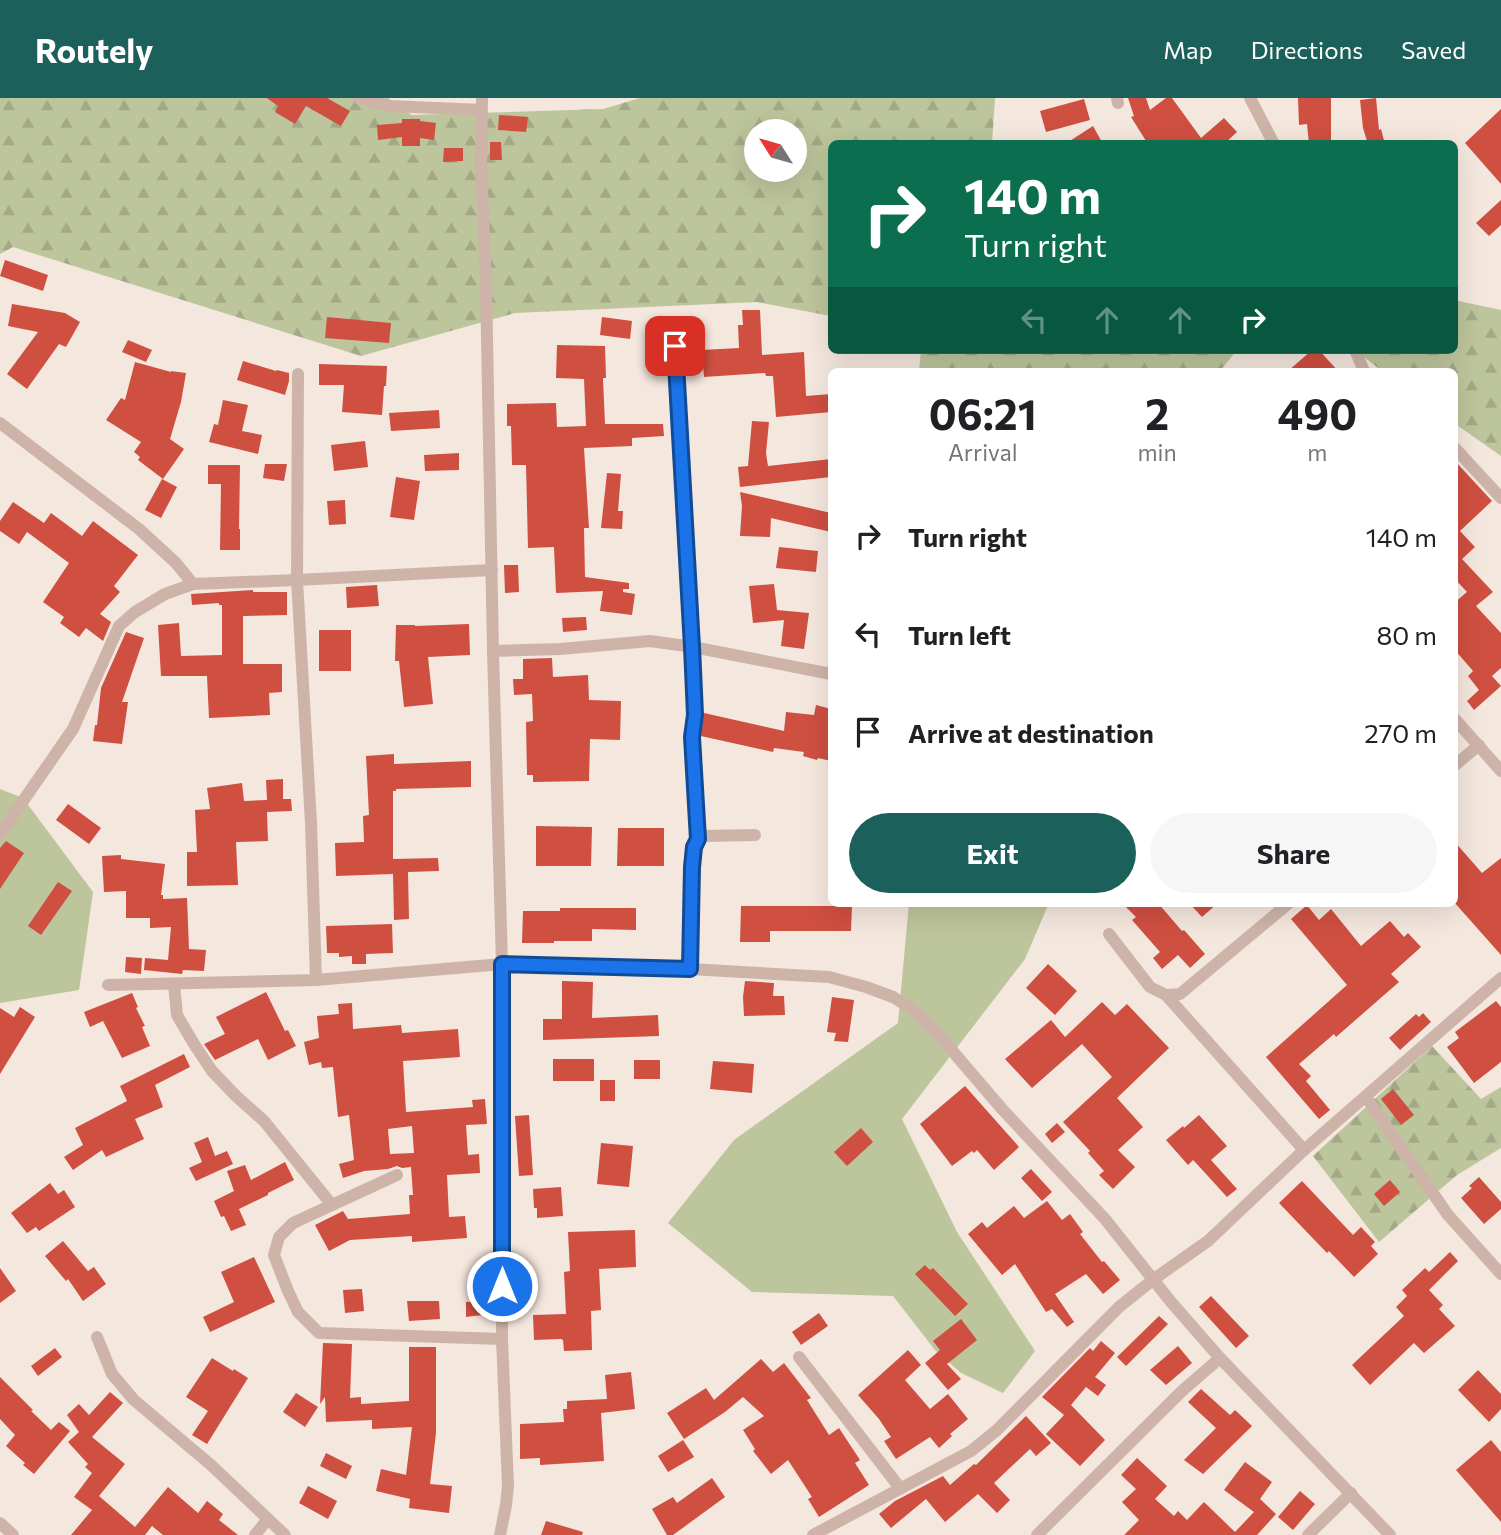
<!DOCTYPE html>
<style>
body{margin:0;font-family:Commissioner,sans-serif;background:#f6f6f6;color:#202124;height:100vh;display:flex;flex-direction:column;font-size:26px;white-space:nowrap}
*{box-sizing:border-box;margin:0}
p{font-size:23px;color:#757577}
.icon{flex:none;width:38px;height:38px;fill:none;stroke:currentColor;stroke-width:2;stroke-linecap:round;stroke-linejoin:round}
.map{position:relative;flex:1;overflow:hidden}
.side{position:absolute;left:828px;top:270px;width:630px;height:539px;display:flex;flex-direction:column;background:#fff;border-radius:10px;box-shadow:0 7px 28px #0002}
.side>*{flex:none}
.guide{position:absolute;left:828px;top:42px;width:630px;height:214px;border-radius:10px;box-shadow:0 7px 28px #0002;background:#0b6e4f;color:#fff;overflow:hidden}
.needle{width:46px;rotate:307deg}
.controls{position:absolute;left:744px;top:21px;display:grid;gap:14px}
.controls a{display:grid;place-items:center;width:63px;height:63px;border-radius:50%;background:#fff;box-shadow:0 7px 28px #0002;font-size:35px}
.pin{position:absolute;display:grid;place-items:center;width:60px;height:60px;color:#fff;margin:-30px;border-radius:14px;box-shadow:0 4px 10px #0006}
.me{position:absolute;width:77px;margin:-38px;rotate:0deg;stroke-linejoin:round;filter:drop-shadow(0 0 5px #0008)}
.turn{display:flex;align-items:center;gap:24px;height:147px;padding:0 21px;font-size:32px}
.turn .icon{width:91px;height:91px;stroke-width:2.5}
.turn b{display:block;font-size:49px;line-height:60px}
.lanes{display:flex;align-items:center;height:66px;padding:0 21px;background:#0003;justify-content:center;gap:35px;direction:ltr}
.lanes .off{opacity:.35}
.eta{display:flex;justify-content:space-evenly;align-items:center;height:119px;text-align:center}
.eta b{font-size:42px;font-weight:700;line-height:49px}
.primary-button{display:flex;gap:14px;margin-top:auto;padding:14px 21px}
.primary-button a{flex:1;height:80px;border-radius:42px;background:#1b605a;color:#fff;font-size:28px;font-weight:700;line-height:80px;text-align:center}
.primary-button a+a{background:#f6f6f6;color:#202124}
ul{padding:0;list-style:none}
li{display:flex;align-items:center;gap:21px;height:98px;padding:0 21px}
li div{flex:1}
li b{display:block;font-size:26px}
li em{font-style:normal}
header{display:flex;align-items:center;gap:42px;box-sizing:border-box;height:98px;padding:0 35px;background:#1b605a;color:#fff}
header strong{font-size:33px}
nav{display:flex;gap:38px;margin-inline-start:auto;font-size:24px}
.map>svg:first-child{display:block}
.green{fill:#bdc59c}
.forest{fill:url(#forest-firs);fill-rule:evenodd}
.building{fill:#cf4f41;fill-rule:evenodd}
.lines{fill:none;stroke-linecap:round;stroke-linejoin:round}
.minor{stroke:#ceb4a8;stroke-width:12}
.route-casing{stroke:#114b97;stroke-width:18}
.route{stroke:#1a73e8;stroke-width:12}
</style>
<header>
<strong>Routely</strong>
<nav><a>Map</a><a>Directions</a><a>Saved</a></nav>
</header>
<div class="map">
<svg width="1501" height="1437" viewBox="0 0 1501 1437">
<defs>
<pattern id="forest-firs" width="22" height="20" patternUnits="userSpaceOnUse" patternTransform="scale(1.75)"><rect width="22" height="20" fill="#bdc59c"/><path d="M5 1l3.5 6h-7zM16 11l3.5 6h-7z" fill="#a3a986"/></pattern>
</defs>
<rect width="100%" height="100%" fill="#f4e7de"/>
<g class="green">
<path d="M0,691l23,9 70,94 -14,98 -79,13z"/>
<path d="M909,805h140l-24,56 -123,160 55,113 78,119 -32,42 -42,-20 -26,-23 -42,-54 -141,-4 -84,-69 66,-83 164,-117z"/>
</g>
<g class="forest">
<path d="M0,0h388l24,17 191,-6 37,-11h355l-3,45 -161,1v172l-74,-14 -242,11 -154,43 -348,-109 -13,7zM756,33h38v39h-38z"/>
<path d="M1454,202l47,10v146l-47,-33v-52h-72l-27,-21h99z"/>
<path d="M921,252h316l-17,21h-301z"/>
<path d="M1432,948l49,53 20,-12v61l-44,27 -78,67 -66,-86z"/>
</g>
<g class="building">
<path d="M267,0h60l23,13 -9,15 -35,-20 -11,18 -20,-12 3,-6z"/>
<path d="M1128,0h18l4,12 16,-12h6l29,40 23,-20 13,14 -13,12h-76l-17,-27 3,-1z"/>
<path d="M1298,0h33v46h-22l-2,-20 -8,1z"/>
<path d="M1376,0l3,32 2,-1 4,15h-17l-5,-16 -3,-28z"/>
<path d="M1084,1l6,21 -44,12 -6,-21z"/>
<path d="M1501,11v75l-36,-41z"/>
<path d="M499,17l29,2 -2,15 -28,-2z"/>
<path d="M402,21h18v2l16,2 -2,17 -14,-2v8h-18v-9l-24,3 -1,-15 25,-2z"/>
<path d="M1093,28l10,18h-38z"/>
<path d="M490,44h11l1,18h-12z"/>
<path d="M444,50h19v13l-20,1z"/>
<path d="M1501,102v25l-12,11 -13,-13z"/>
<path d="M5,162l43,15 -5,16 -43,-15z"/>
<path d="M12,206l53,9 15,9 -14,25 -7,-3 -32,45 -20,-15 31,-42 -30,-6z"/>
<path d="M742,212h18l2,45 42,-3 2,44 25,-2v18l-55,5 -3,-41h-7l-1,-3 -61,4 -2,-27 37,-2 -1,-23h5z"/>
<path d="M327,219l64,6 -2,20 -64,-5z"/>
<path d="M602,219l30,4 -2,18 -30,-4z"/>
<path d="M128,242l24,10 -6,12 -24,-10z"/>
<path d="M557,247l48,1 1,32h-3l2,46h58l1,12 -32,2v8l-48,2 5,80h-5l1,49 44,6v6h-6v3l12,2 -3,21 -32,-4 3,-20 -47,2 -2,-46 -26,1 -2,-83h-14l-1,-39h-4v-22l49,-1 1,24 29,-1 -2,-47 -28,-1z"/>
<path d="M1312,252h7l19,21h-50z"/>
<path d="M243,263l33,10 1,-1 12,3v8l-4,14 -48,-15z"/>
<path d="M135,264l36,10v-1l15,2 -5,29 -11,37 14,10 -21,30 -25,-19 2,-3 -6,-5 7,-10 -35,-22 15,-22 4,2z"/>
<path d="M319,266l68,2 -1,20h-2l-2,29 -40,-3 2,-27h-25z"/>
<path d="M223,302l25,5 -6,26 20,4 -4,19 -49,-12 5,-18 4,1z"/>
<path d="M439,312l1,18 -49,3 -2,-18z"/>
<path d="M752,323l17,1 -3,31 2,13 63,-7v18l-91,10 -2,-20 10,-1z"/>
<path d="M365,343l3,26 -34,4 -3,-26z"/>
<path d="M459,355v17l-34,1 -1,-16z"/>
<path d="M1454,362l38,41 -32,30 15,16 -13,12 31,33 -17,14 25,27v35l-9,8 9,10 -27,24 -7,-9 12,-11 -11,-14 5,-5 -19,-22v-46l13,-11 -13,-14z"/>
<path d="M265,366h22l-3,17 -21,-3z"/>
<path d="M208,367h32l-1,64h1v21h-20l1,-66h-13z"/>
<path d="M607,375l14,1 -3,37h5l-1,18 -21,-1z"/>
<path d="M396,379l24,4 -6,39 -24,-3z"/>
<path d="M162,381l15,8 -16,31 -16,-8z"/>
<path d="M740,394l91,21v19l-60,-14 -1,19 -30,-1 2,-30z"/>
<path d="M345,402l1,24 -17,1 -2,-24z"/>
<path d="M13,404l31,21 7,-10 31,23 11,-15 45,34 -24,31 6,6 -20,22 11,8 -8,19 -17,-13 -7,9 -19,-14 4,-6 -21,-15 26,-39 -42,-31 -8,12 -19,-13v-10z"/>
<path d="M779,449l39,4 -2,21 -40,-4z"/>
<path d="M504,467h14l1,27 -14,1z"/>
<path d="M774,486l3,26 32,3 -5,36 -23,-3 3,-26 -31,3 -4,-37z"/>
<path d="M377,487l2,21 -32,2 -1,-21z"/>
<path d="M253,492v2h34v23l-44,1v48h39v28l-13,1 1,22 -61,3 -2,-42h-46l-3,-51 21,-2 2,33 41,-1v-50h-3v-2l-27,2 -1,-11z"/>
<path d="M586,519l1,13 -24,2 -1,-14z"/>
<path d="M469,526l1,31 -42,2 5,47 -29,3 -5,-46h-4l1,-36h19v1z"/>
<rect x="319" y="532" width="32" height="41"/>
<path d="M126,534l18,6 -22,64h6l-6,42 -29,-3 2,-16h2l4,-37z"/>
<path d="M552,560l1,19 35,-2 1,25 32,1 -1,39 -30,-1 -1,42 -56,1v-7h-6l-1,-53 7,-1 -1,-27 -18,1 -1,-16h10v-20z"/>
<path d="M816,607l15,4v52l-13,-3 -1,2 -14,-4 1,-4 -30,-4 -1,4 -72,-16 3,-23 80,18 2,-19 28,3z"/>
<path d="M394,656v10l77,-3v26l-75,2v2h-3v68l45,-1 1,13 -31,1 1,47 -15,1 -1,-46 -57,2 -1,-33 29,-1 -1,-26 6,-1 -3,-59z"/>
<path d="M283,681v20h8l1,12 -25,1 1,29 -32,1 2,43 -51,1v-34h10l-2,-42 15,-1 -3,-21 35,-5 2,18 23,-1 -1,-20z"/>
<path d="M68,706l33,24 -12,16 -33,-24z"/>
<path d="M536,728l56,1 -1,39h-55z"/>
<path d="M618,730h46v38h-47z"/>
<path d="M6,743l18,12 -24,36v-41z"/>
<path d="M1454,743l28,32 19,-15v97l-47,-53z"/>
<path d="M121,757v4l44,5 -4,31h2v4l24,-1 2,51 17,1 -2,21 -21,-1 -1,4 -38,-4 1,-12 23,2 3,-33 -21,1v-10h-24v-27l-22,1 -2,-36z"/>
<path d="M58,784l14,9 -31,44 -13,-9z"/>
<path d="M1122,805h36l24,28 2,-1 21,24 -15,14 -12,-13 -16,14 -9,-11 7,-6 -28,-32 4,-3z"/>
<path d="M1189,805h29l-16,14z"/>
<path d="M1307,807l12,15 12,-11 30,37 29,-25 14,16 4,-4 13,14 -30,27 8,8 -63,55 -2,-3 -35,30 12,12 -5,5 24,29 -11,9 -53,-62 81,-72 -56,-66z"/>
<path d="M741,808h111l-1,25h-81v11h-30z"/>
<path d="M560,810h76v22l-44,-1v12h-38v2h-32l1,-32h37z"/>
<path d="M392,826l1,29 -27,1v10h-14v-8l-13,1v-4h-12l-1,-27z"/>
<path d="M126,859l16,1 -1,16 -16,-2z"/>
<path d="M1048,866l29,27 -22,24 -29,-27z"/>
<path d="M562,883l31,1 -1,36 66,-3 1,21 -116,4v-21h19z"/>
<path d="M745,883l29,2 -1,13h11l1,19 -41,1 -1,-19z"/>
<path d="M266,894l19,39 3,-1 8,16 -28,14 -10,-21 -43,21 -11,-16 21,-10 -9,-17z"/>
<path d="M132,895l6,14 -2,1 9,18 -3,1 8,19 -28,12 -19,-37 -13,6 -6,-15z"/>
<path d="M832,899l22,3 -6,42 -14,-1 2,-8 -9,-1z"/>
<path d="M1496,903l5,6v55l-27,21 -27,-36 12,-9 -4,-6z"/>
<path d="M1102,904l13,13 12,-11 42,44 -52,50 26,29 -25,23 17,17 -22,22 -14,-14 5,-4 -16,-18 2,-2 -27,-29 49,-45 -30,-33 -50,44 -27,-29 46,-39 14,17z"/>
<path d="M352,905l1,26 48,-4 1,8 56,-4 2,28 -57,4 3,51 67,-5 -1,-7 13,-1 2,25 -21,1 2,30 11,-1 1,19 -33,2 2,42 16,-1 2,22 -55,4v-6l-62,4 -21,11 -14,-26 28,-14 5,8 62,-5 -1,-19h4l-2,-28 -9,1 -5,-2 -9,3 -24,2 -21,7 -4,-14 15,-4 -5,-45 -11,2 -5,-50 -11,1 -1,-6 -12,3 -5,-23 15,-4 -2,-22 22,-2 -1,-10zM412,1028l2,27 -24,1 -2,-25z"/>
<path d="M20,909l15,10 -35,57v-66l14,9z"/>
<path d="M1423,915l8,9 -31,28 -11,-12 27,-24 3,3z"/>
<path d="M184,956l6,13 -35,18 8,22 -28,12 9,20 -38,18 -4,-7 -29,20 -9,-13 19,-12 -8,-17 52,-27 -7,-15z"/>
<rect x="553" y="961" width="41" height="22"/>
<rect x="634" y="962" width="26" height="19"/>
<path d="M713,963l41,3 -2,29 -42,-4z"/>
<rect x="600" y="982" width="15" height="21"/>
<path d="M965,988l54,61 -25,23 -17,-20 -3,3 -2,-2 -20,15 -32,-42z"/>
<path d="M1393,991l21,26 -13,10 -20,-26z"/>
<path d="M529,1017l4,60 -14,1 -4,-60z"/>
<path d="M1199,1017l28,31 -16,14 26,29 -10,8 -31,-34 -3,-3 -5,5 -22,-25 17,-14 1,2z"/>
<path d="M1057,1025l8,9 -13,11 -7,-9z"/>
<path d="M861,1030l12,14 -26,24 -13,-14z"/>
<path d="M208,1039l7,19 12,-5 6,13 -37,17 -7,-13 13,-6 -8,-19z"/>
<path d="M601,1045l32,3 -4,41 -32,-3z"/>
<path d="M285,1064l9,18 -26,13v2l-29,14 7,16 -15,6 -7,-15 -3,1 -7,-16 20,-10 -7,-20 18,-6 6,15z"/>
<path d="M1031,1071l21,23 -10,9 -21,-23z"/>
<path d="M1479,1079l22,25v7l-17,15 -23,-26 11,-10 -3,-2z"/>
<path d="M1390,1082l10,12 -16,14 -10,-12z"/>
<path d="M1302,1083l51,54 8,-8 14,15 -4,4 7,8 -24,23 -25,-26 -2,2 -48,-50z"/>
<path d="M50,1085l8,11 6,-4 11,17 -36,24 -3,-4 -9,6 -16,-20z"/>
<path d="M561,1089l2,29 -26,2v-10h-3l-1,-19z"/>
<path d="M1047,1103l15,19 8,-6 13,18 -3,2 22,28 2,-1 16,19 -17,14 -17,-20 -31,20 19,28 -7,5 -15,-18 -6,3 -31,-48 -13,11 -34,-41 14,-12 5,6 27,-22 10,12z"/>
<path d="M635,1132l1,37 -37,2 2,41 -10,1 1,39 -28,1 -1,-11 -2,-1 -27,1 -1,-25 33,-1 -2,-42 6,-1 -2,-39z"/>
<path d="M63,1143l25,30 6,-4 12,17 -23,17 -15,-22 -2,2 -21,-25z"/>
<path d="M1450,1154l8,9 -29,29 14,15 -4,4 16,17 -31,27 -10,-10 -44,42 -18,-20 52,-49 -8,-9 11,-11 -5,-6 23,-22 4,4z"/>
<path d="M254,1159l21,45 -65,30 -7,-15 31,-15 -13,-30z"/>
<path d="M925,1167l5,5 3,-2 35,36 -13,12 -40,-42z"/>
<path d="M0,1170l16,23 -16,12z"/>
<path d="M362,1191l2,22 -19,2 -2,-23z"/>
<path d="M1211,1198l38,40 -13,12 -37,-41z"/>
<path d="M407,1203h32l1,18 -31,2z"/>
<path d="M466,1204h16v13l-16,2z"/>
<path d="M819,1215l9,13 -27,19 -9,-13z"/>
<path d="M1159,1218l9,8 -42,42 -9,-9z"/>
<path d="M961,1221l16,21 -30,24 14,15 -13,11 -23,-27 15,-13 -7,-9z"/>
<path d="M1101,1243l14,12 -20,24 11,8 -8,11 -12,-9 -15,18 34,35 -25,26 -34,-32 18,-19 -22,-18 48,-49 3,3z"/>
<path d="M323,1245l29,1 -2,54 11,-1v7l48,-3v-54h27v86l-6,51 22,2 -3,27 -40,-5 1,-9 -34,-8 5,-22 25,6 6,-48 -40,2v-9l-46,2 -1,-25 -5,7z"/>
<path d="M1178,1248l14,17 -26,22 -16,-15z"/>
<path d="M55,1250l7,9 -24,19 -7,-10z"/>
<path d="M908,1252l13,15 -16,15 25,29 18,-15 20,25 -18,15 2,2 -13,12 -9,-11 -34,22 -12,-18 7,-4 -12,-18 -21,-24z"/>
<path d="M212,1260l21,13 1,-2 14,9 -41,66 -15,-9 16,-24 -22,-14z"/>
<path d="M761,1261l12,13 11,-9 27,35 -4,2 22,35 10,-7 21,32 -5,3 14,22 -50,32 -11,-18 4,-2 -24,-37 -17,14 -18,-23 2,-2 -12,-19 21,-14 -21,-19 -18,15 -41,27 -17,-26 39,-25 8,12z"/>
<path d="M1478,1272l23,24v15l-12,13 -31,-32z"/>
<path d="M631,1274l4,37 -34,4 3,48 -64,4v-7l-20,1v-35l44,-2 -1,-13h4v-8l40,-2 -2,-24z"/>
<path d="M0,1279l33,33 -2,1 20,19 8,-8 11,9 -36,43 -11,-9 2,-2 -19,-17 9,-11 -15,-16z"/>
<path d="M1201,1291l29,26 5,-5 17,16 -49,48 -19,-14 32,-32 -28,-26z"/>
<path d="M110,1294l13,11 -31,34 33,27 -26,32 36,31 33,-40 30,26 9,-12 16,13 -4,6 19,15h-75l-11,-9 -7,9h-74l21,-25 -18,-13 18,-24 -7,-6 3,-3 -20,-22 11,-10 -12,-17 12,-11 10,11z"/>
<path d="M296,1295l22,14 -13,20 -22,-15z"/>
<path d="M1026,1318l25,27 -15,13 -6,-7 -36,34 16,17 -13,13 -19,-19 -33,28 -19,-23 -35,29 -12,-14 16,-13 48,-25 7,9 24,-21 2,1z"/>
<path d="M683,1342l11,17 -26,15 -10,-16z"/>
<path d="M1491,1342l10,12v70l-45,-52z"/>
<path d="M326,1355l26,13 -6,13 -26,-13z"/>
<path d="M1137,1360l30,28 -12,13 19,17 4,-5 9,9 17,-18 31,30 19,-20 -30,-22 21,-28 27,20 -12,17 16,15 -19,21h-133l15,-15 -17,-18 14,-13 -15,-14z"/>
<path d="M712,1380l13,19 -52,38h-6l-15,-26 21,-12 4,6z"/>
<path d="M308,1388l29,15 -9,18 -29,-16z"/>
<path d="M1300,1393l15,13 -22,26 -15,-13z"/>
<path d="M546,1423l37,11 -1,3h-41z"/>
</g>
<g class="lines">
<g class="minor">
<path d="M358,0l32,8 91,4"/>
<path d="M482,0l-1,67 5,120 7,366 9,313v375l6,147 -2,19 -6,30"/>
<path d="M1117,0l1,5"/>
<path d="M1250,0l24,46"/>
<path d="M675,248l18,301 2,67 -3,23 6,102"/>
<path d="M1355,252l9,21"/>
<path d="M298,276l-1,206 14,243 5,157"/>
<path d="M0,325l139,106 37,34 17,21"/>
<path d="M1454,349l47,51"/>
<path d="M493,553l67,-2 90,-8 43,6 138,27"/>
<path d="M1454,620l47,53"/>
<path d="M1454,668l25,-21"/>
<path d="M0,736l73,-105 46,-103 16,-14 30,-18 28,-10 104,-4 195,-10"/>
<path d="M1109,836l41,53 16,8 14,-1 109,-91"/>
<path d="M690,871l2,-102 2,-20 4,-8 7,-3 50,-1"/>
<path d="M174,886l3,31 17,29 18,27 24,25 28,25 68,84"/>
<path d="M108,887l208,-5 186,-16 188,5 139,8 37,10 27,10 19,12 25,24 65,76 103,110 66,83 49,56 170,177"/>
<path d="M1166,897l138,155"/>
<path d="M1366,999l82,118 53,59"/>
<path d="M397,1077l-104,48 -14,14 -5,18 14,36 10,21 21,21 183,6"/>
<path d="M97,1239l15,37 22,26 77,65 74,70"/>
<path d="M799,1259l101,131"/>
<path d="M0,1425l13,12"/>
<path d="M255,1437l13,-16"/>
<path d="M813,1437l158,-84 26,-21 122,-123 35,-28 54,-38 96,-91 197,-172"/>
<path d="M1037,1437l145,-144 38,-33"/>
<path d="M1308,1437l43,-42"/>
</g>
</g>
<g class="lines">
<g class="route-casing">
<path id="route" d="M502,1188v-322l188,5 2,-102 2,-20 4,-8 -6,-102 3,-22 -3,-68 -17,-301"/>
</g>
<use href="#route" class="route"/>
</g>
</svg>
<div class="controls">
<a><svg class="needle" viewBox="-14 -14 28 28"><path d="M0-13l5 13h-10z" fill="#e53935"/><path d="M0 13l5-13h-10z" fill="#757577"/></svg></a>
</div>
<div class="pin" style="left:675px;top:248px;background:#d93025"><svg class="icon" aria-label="arrive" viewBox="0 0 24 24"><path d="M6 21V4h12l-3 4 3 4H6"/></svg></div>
<svg class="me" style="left:502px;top:1188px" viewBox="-20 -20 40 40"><circle r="17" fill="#1a73e8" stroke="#fff" stroke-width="3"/><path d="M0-11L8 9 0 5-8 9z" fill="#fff"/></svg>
<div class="guide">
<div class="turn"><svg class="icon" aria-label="right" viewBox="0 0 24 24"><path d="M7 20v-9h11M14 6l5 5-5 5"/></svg><div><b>140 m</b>Turn right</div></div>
<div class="lanes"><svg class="icon off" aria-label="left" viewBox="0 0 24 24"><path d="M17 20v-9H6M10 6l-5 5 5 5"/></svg><svg class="icon off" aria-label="ahead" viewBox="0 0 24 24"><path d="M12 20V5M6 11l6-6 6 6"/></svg><svg class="icon off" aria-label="ahead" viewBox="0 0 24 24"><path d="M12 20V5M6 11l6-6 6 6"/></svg><svg class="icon" aria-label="right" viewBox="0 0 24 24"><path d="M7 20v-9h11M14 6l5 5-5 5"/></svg></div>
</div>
<section class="side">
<div class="eta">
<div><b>06:21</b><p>Arrival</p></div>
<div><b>2</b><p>min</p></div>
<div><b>490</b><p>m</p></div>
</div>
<ul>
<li><svg class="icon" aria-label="right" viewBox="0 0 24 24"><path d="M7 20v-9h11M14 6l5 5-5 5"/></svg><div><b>Turn right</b></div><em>140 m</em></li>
<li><svg class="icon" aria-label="left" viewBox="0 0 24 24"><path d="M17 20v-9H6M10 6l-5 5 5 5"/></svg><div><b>Turn left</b></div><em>80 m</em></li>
<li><svg class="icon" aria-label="arrive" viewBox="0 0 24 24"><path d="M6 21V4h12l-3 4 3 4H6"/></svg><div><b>Arrive at destination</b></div><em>270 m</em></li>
</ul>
<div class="primary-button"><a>Exit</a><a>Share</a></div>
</section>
</div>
